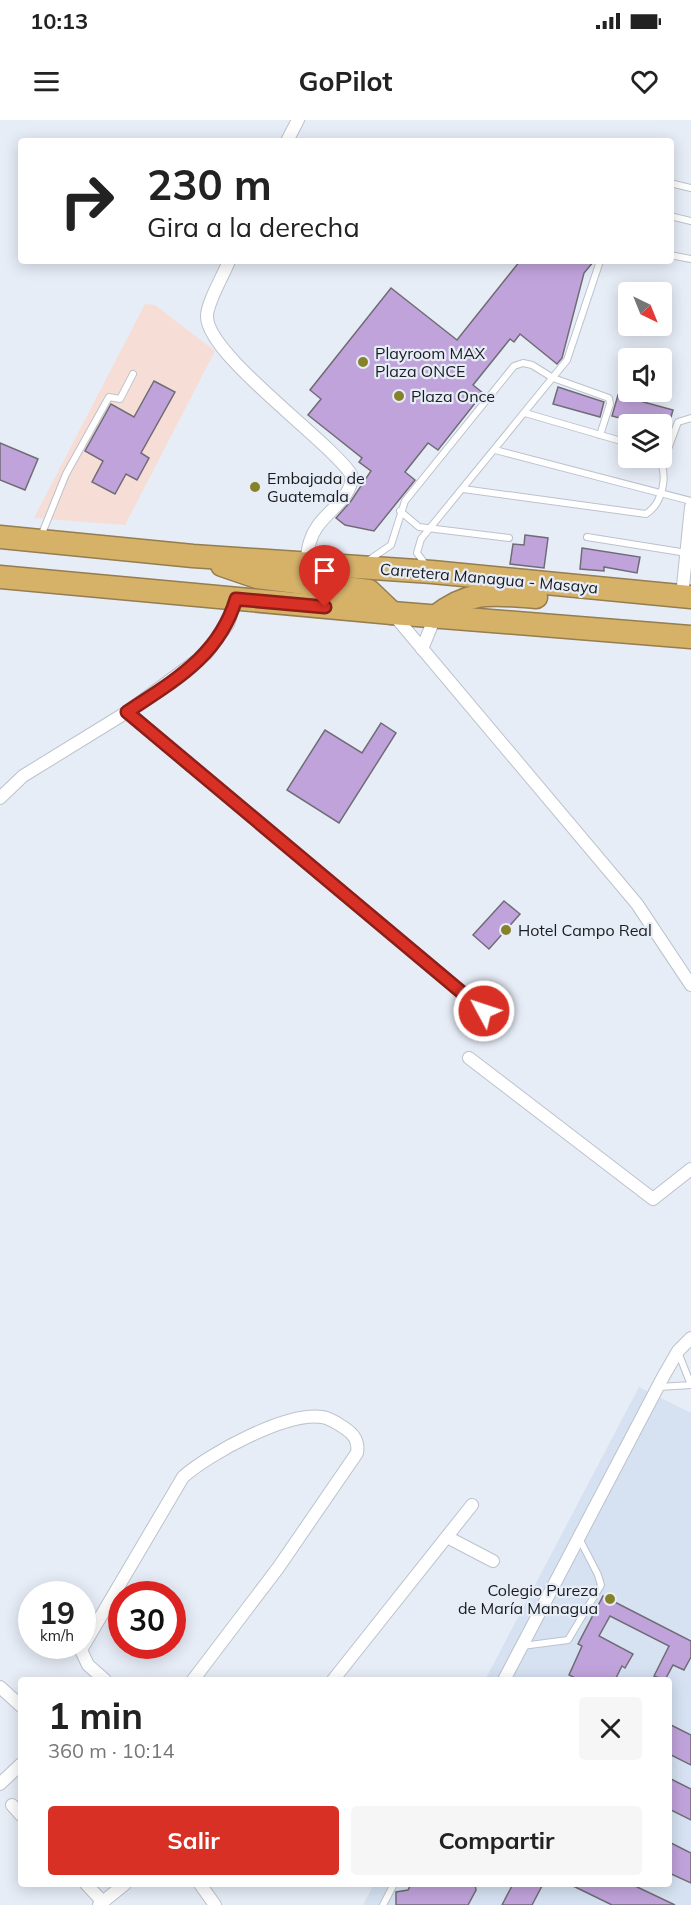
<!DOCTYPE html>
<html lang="es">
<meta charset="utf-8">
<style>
body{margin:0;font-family:Mulish,sans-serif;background:#f6f6f6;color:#222;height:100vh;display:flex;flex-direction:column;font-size:22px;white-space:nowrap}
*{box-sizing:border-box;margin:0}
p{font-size:20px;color:#767676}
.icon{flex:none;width:33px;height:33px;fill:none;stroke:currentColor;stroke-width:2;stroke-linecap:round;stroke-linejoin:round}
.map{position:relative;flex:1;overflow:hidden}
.drawer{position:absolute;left:18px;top:1557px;width:654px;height:210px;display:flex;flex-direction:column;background:#fff;border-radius:6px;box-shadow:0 3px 15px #0003}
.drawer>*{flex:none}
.hud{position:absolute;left:18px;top:18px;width:656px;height:126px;border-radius:6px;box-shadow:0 3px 15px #0003;background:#fff;color:#222;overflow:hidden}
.needle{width:39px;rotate:137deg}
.buttons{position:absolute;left:618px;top:162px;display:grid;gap:12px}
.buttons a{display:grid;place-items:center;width:54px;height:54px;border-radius:6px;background:#fff;box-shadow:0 3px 15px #0003;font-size:30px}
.speed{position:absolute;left:18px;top:1461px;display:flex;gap:12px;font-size:30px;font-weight:700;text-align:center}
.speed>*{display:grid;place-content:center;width:78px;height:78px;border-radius:50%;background:#fff;box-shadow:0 3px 15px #0003;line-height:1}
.speed small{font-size:15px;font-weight:400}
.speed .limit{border:9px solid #d22;background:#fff;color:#111}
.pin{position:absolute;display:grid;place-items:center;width:51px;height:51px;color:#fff;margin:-62px -26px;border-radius:50% 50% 50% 0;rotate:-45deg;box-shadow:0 0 6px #0007}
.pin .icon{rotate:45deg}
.me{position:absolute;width:66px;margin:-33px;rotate:310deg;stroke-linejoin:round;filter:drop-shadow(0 0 4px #0008)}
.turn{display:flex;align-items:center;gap:21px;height:126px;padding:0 30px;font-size:27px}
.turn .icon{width:78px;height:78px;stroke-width:2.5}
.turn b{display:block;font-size:42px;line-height:51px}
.round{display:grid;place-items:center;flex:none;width:63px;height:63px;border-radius:6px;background:#f6f6f6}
.overview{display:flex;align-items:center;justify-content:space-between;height:102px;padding:0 30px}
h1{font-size:36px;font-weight:700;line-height:45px}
.cta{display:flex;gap:12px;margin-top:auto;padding:12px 30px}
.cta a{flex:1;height:69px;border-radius:6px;background:#d93025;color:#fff;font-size:24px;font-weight:700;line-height:69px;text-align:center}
.cta a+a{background:#f6f6f6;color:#222}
.status{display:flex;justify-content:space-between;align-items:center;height:42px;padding:0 30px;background:#fff;direction:ltr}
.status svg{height:16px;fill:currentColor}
header{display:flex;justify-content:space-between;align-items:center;height:78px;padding:0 30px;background:#fff;font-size:27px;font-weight:700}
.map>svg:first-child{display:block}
.commercial{fill:#f6ddd5}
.built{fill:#d6e2f2}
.building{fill:#c0a3db;stroke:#706c75;stroke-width:1.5}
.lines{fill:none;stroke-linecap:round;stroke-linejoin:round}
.lane-casing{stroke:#bcc2cc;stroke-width:8}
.street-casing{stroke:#bcc2cc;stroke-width:14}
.highway-casing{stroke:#947d4f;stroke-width:25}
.lane{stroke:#fff;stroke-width:6}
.street{stroke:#fff;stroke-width:12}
.highway{stroke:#d6b269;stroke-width:22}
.route-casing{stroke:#8d1f18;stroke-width:15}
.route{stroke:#d93025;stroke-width:10}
.poi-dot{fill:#85822a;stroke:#e7edf7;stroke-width:2}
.labels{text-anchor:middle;stroke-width:4.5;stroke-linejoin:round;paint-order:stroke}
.poi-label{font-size:16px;fill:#191b1f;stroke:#e7edf7;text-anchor:start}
.street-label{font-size:16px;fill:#191b1f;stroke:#e7edf7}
</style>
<div class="status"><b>10:13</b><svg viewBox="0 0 49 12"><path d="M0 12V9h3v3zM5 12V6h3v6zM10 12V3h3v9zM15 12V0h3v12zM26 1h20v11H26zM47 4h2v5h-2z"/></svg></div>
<header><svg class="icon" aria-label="menu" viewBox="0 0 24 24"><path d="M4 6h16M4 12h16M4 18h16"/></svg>GoPilot<svg class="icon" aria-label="heart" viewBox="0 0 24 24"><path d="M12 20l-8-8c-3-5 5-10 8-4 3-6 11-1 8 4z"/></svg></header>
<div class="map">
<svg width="691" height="1785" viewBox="0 0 691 1785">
<rect width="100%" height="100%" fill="#e7edf7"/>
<path class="commercial" d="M145,184l10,1 60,46 -90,174 -91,-7z"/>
<path class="built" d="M639,1267l52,26v492h-328l11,-21h295v-204h-184z"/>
<g class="building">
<path d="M520,141h74l-10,12 -22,85 -5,6 -37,-30 -6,8 -4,-3 -37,46 10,8 -45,57 -10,-7 -23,29 10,8 -41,51 -29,-6 -9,-7 15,-17 20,-30 -12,-9 3,-4 -54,-43 13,-16 -11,-9 81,-102 66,52z"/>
<path d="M154,261l21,11 -34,61 8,5 -12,22 -11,-6 -11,20 -23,-12 11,-21 -18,-10 26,-47 23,13z"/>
<path d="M558,267l46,15 -4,15 -47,-13z"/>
<path d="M618,275l55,15 -4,14h-27l-30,-8z"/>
<path d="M0,323l38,16 -13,31 -25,-10z"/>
<path d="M525,415l23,3 -4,30 -34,-4 3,-20 11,1z"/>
<path d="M582,428l58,9 -3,16 -33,-6v4l-24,-2z"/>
<path d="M381,603l15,10 -57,90 -52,-33 38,-60 37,23z"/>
<path d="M504,781l16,13 -31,35 -16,-14z"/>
<path d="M603,1476l88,45v16l-7,13 -11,-5 -8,15 -11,-4 15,-30 -59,-30 -11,20 34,18 -8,14 -3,-2 -7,14h-36l-10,-5 13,-29 -4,-2z"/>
<path d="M669,1604l22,11v30l-22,-11z"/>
<path d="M669,1658l22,11v31l-22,-11z"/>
<path d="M669,1722l22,11v30l-22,-10z"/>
<path d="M411,1764h64l1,6 -8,15h-72v-13l12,-2z"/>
<path d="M513,1764h30l-11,21h-30z"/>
<path d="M569,1764h62l44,21h-63z"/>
</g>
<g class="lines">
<g class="lane-casing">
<g id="lane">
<path d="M670,63l21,5"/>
<path d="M670,96l21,5"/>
<path d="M670,135l21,4"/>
<path d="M525,293l103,30"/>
<path d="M495,330l196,51"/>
<path d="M661,340l7,-11 10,-27 13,-4"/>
<path d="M463,369l183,25c17,-11 23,-40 12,-56"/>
<path d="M400,391l19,16 90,11"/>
<path d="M41,416l25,-62 43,-77 11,2 13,-25"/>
<path d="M587,417l100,16"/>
<path d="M369,440l22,-15 14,-44 109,-135 9,-3 9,2 21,13 56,20 1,6 -10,31"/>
<path d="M426,445l-9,-12 4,-14 146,-179 33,-99"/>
<path d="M659,1267l32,-2 -13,-33"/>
<path d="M522,1526l46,-6 33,-55 -3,-10 -19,-37"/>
<path d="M383,1785l11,-21"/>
</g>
</g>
<g class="street-casing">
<g id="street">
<path d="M287,21l11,-21"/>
<path d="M229,141c-5,13 -22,42 -22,55 -1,38 120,123 144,158 4,21 -23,36 -34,53 -8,11 -9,23 -11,35"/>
<path d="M682,476l9,-89"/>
<path d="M393,494l244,290 54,81"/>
<path d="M422,529l13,-32"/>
<path d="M127,592l357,299"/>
<path d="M0,678l23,-22 104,-64 80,-59 21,-29 8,-25"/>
<path d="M469,938l184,141 38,-30"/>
<path d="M447,1417l46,24"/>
<path d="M105,1560l-17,-15 -7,-15 102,-173c27,-24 103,-65 139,-60 8,1 15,6 21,10 11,7 16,14 14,26l-79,115 -85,112"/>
<path d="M333,1560l139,-175"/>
<path d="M504,1560l159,-303 15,-26 13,-13"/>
<path d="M0,1567l21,19"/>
<path d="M0,1664l21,-20"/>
<path d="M12,1685l9,10"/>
<path d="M86,1764l17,18"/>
<path d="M200,1764l15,21"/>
<path d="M99,1785l26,-21"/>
</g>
</g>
<g class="highway-casing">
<g id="highway">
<path d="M0,417l193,19 239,16 259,25"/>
<path d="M222,445l35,12 112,14 23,22"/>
<path d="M0,457l392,36 299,24"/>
<path d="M435,497c35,-28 59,-23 101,-20"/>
</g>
</g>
<use href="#lane" class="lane"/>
<use href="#street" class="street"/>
<use href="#highway" class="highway"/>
</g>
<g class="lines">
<g class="route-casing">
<path id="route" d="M325,487l-89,-8c-17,57 -61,81 -109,113l357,299"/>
</g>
<use href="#route" class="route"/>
</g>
<g class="poi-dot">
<circle cx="363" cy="242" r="6"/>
<circle cx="399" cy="276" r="6"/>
<circle cx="255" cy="367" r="6"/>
<circle cx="506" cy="810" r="6"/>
<circle cx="610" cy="1479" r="6"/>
</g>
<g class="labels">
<g class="poi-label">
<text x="375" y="239">Playroom MAX<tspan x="375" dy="18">Plaza ONCE</tspan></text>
<text x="411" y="282">Plaza Once</text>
<text x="267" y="364">Embajada de<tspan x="267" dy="18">Guatemala</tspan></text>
<text x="518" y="816">Hotel Campo Real</text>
<text x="598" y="1476" text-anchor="end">Colegio Pureza<tspan x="598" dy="18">de María Managua</tspan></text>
</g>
<g class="street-label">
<text transform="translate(489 458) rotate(5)" y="6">Carretera Managua - Masaya</text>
</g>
</g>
</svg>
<div class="buttons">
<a><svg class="needle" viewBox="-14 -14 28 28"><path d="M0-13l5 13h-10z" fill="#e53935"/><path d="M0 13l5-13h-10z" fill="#767676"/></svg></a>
<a><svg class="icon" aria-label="sound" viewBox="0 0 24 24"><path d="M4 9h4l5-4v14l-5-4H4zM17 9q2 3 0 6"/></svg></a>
<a><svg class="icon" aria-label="layers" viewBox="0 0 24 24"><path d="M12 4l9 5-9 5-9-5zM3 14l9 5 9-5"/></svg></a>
</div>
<div class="speed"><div>19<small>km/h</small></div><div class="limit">30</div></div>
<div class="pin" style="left:325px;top:487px;background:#d93025"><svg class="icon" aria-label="arrive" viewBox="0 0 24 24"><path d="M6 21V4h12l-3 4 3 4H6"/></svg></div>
<svg class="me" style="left:484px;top:891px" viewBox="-20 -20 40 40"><circle r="17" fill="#d93025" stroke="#fff" stroke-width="3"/><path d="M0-11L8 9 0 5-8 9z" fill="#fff"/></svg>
<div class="hud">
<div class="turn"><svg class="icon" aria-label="right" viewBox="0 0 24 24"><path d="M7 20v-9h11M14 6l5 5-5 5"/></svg><div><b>230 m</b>Gira a la derecha</div></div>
</div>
<section class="drawer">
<div class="overview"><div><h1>1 min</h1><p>360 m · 10:14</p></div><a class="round"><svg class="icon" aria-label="close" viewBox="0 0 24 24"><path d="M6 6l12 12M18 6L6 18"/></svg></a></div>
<div class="cta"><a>Salir</a><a>Compartir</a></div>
</section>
</div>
